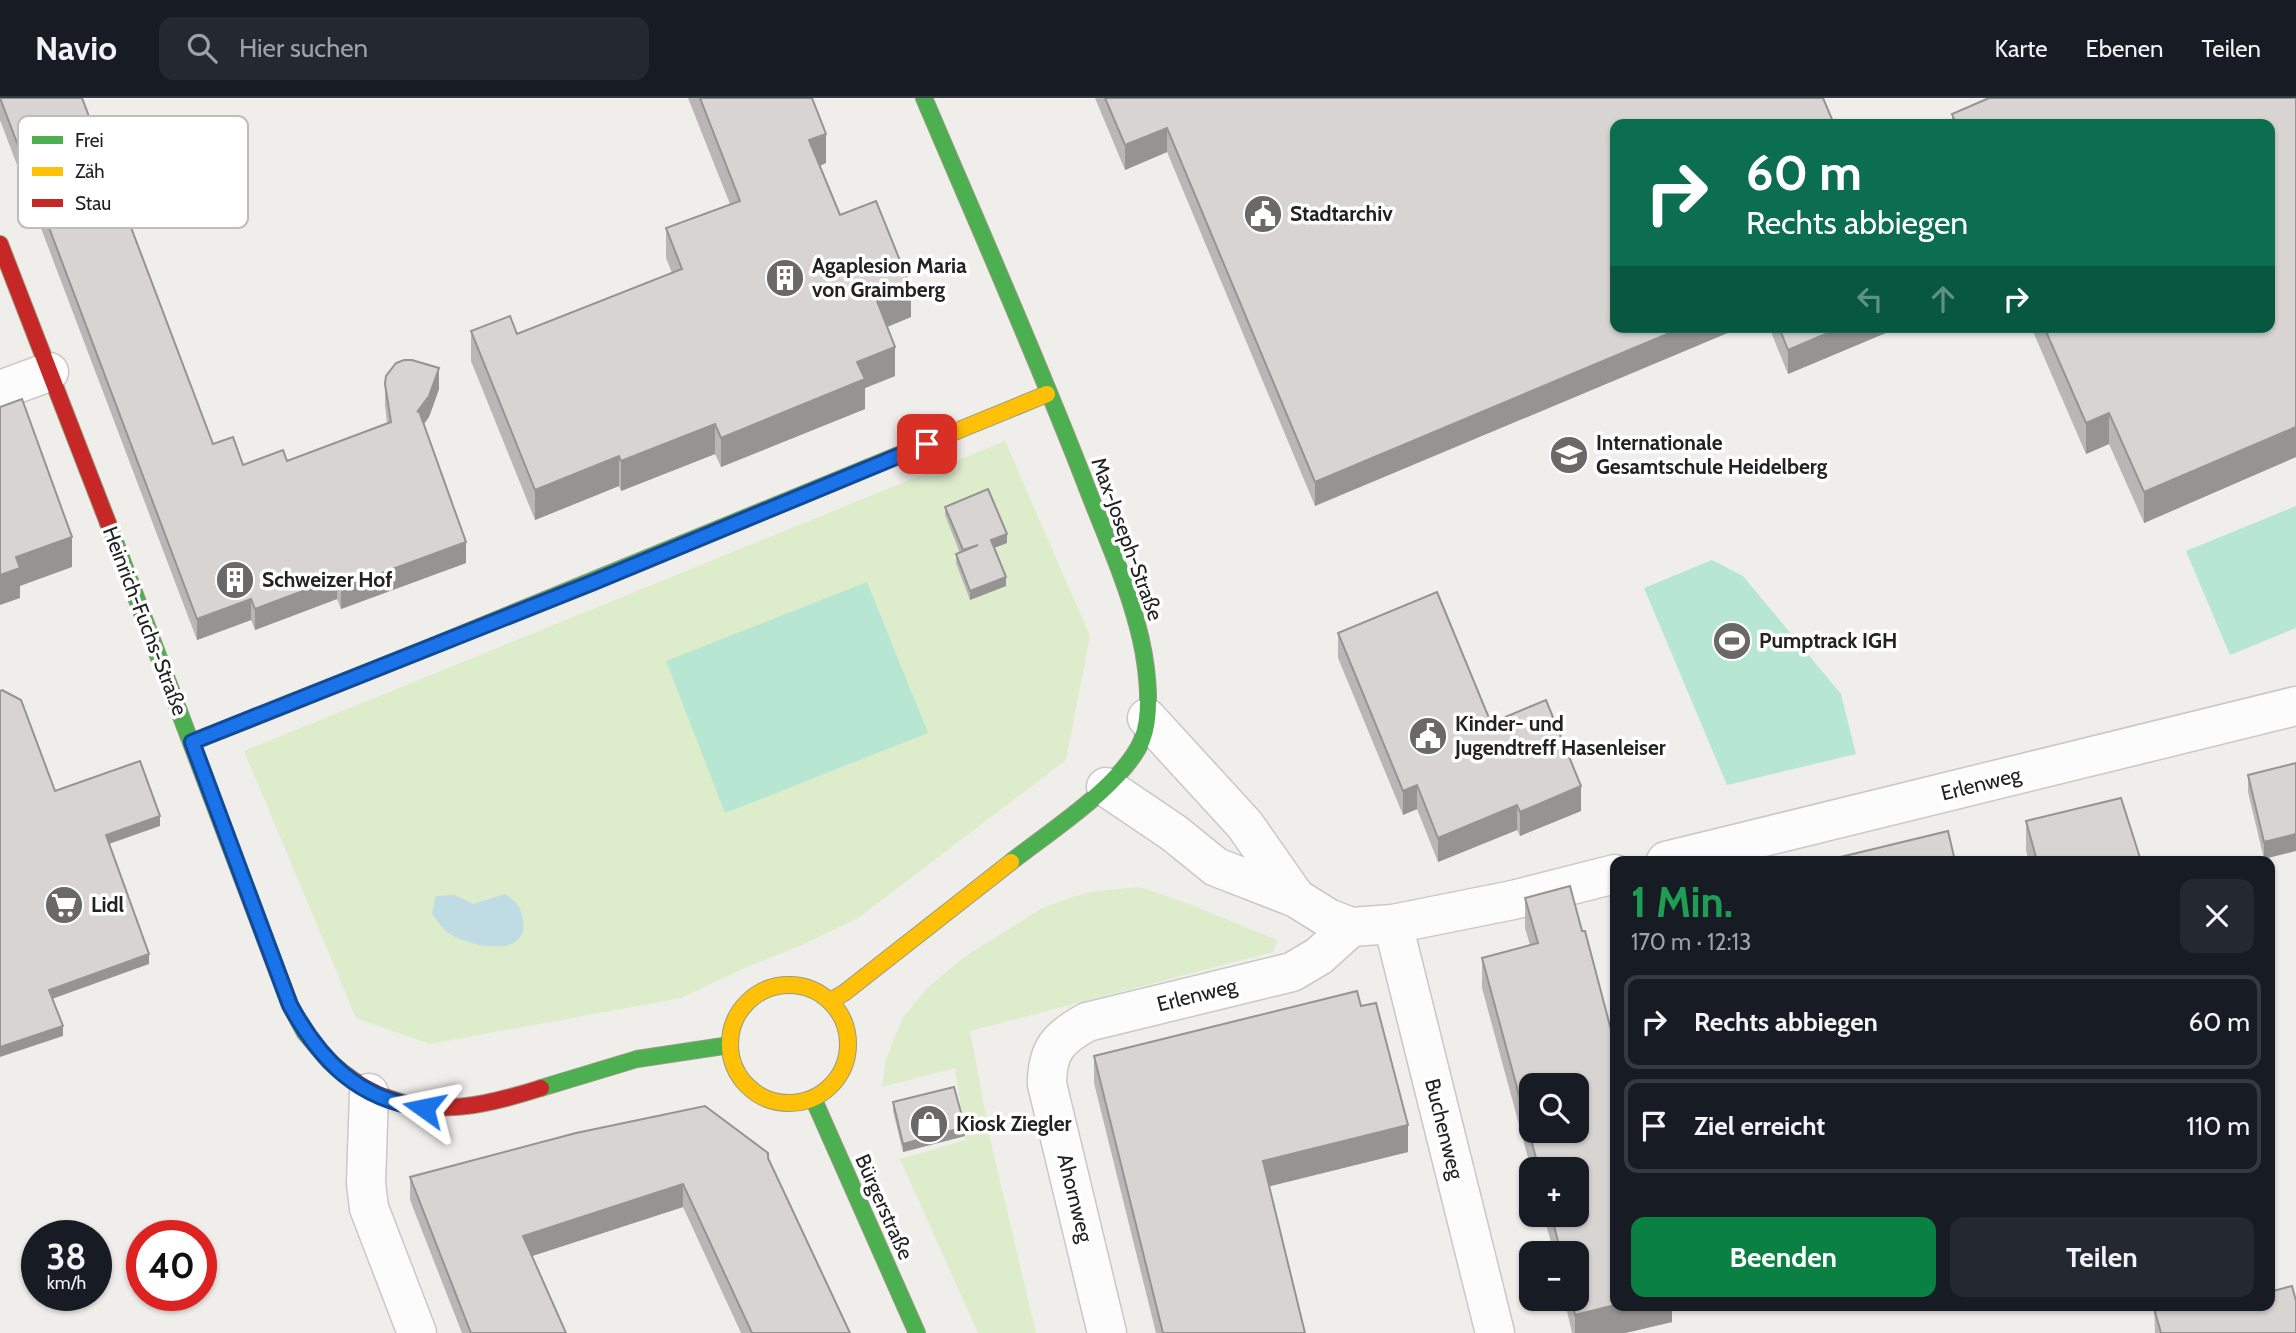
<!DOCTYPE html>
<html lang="de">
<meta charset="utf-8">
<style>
body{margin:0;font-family:Cabin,sans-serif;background:#242831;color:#f1f3f6;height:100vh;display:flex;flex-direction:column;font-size:26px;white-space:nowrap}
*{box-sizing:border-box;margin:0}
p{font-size:23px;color:#9ea1a6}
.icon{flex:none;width:38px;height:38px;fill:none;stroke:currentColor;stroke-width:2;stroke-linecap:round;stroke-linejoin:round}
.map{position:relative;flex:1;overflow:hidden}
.drawer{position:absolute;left:1610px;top:758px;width:665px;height:455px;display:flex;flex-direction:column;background:#171b24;border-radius:14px;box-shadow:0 2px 5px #0004}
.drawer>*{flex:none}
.top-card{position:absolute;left:1610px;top:21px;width:665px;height:214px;border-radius:14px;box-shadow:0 2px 5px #0004;background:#0b6e4f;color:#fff;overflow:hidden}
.tools{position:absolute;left:1519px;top:975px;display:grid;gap:14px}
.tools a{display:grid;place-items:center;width:70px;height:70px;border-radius:14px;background:#171b24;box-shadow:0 2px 5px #0004;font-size:35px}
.speed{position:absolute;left:21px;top:1122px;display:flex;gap:14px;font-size:35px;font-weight:700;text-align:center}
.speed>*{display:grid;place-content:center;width:91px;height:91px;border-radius:50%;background:#171b24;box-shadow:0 2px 5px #0004;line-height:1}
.speed small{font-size:18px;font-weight:400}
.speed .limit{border:10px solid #d22;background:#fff;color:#111}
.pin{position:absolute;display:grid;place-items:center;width:60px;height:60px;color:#fff;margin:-30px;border-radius:14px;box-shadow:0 4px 10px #0006}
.me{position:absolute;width:77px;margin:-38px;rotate:282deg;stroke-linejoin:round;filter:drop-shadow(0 0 5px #0008)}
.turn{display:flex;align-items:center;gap:24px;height:147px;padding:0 21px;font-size:32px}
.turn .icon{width:91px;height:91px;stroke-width:2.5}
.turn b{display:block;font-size:49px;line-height:60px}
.lanes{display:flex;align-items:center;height:66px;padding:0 21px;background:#0003;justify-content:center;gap:35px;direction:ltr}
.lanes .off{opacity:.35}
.round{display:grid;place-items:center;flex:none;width:74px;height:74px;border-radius:14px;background:#242831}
.overview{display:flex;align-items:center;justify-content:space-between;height:119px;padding:0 21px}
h1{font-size:42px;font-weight:700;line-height:52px;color:#1e9e55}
.action{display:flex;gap:14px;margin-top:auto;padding:14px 21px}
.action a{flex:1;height:80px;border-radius:14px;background:#0b8043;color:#fff;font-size:28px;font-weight:700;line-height:80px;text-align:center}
.action a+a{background:#242831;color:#f1f3f6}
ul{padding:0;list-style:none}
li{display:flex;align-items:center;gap:21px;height:94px;margin:0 14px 10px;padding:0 7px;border:4px solid #363941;border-radius:14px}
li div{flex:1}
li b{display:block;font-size:26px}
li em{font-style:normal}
header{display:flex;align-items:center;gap:42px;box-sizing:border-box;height:98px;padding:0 35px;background:#171b24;border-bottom:2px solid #363941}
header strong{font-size:33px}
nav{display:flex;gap:38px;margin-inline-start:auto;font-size:24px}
.search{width:490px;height:63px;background:#242831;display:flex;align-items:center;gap:18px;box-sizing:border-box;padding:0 24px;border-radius:14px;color:#9ea1a6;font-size:26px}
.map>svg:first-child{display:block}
.grass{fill:#ddeccb}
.pitch{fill:#b7e6d2}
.water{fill:#bfdbe3}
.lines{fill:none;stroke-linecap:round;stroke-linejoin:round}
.street-casing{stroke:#c9c8c7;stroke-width:41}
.fast-casing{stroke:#999a82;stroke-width:18}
.slow-casing{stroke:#999a82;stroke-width:18}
.jam-casing{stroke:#999a82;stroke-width:18}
.street{stroke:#fdfcfc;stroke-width:38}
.fast{stroke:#4caf50;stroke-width:16}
.slow{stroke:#ffc107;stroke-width:16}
.jam{stroke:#c62828;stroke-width:16}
.wall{fill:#b9b6b5}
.shaded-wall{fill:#969493}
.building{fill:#d7d4d2;stroke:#969493;stroke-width:2;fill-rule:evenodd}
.route-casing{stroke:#114b97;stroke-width:18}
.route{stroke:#1a73e8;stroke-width:12}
.labels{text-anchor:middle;stroke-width:7;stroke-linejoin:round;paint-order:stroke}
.poi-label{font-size:21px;font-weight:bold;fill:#222;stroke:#fff;text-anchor:start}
.street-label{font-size:21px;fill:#222;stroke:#fff}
.key{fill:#fff;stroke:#bdbdbd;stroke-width:2}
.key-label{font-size:19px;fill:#222}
</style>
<header>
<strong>Navio</strong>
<div class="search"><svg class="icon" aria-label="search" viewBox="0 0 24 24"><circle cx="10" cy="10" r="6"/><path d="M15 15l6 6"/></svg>Hier suchen</div>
<nav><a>Karte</a><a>Ebenen</a><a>Teilen</a></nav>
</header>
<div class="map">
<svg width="2296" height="1235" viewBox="0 0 2296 1235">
<rect width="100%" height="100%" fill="#f0eeeb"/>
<g class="grass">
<path d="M1005,343l85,195 -24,124 -208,158 -56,27 -53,21 -68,32 -251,46 -74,-26 -112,-267z"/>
<path d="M1140,789l52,18 85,35 -4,12 -303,79 21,112 45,190h-58l-78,-174 66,-19 -11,-72 -73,19 4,-27 16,-41 25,-31 39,-32 76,-48 46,-16z"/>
</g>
<g class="pitch">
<path d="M2296,408v122l-66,27 -44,-104z"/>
<path d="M1712,462l31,16 98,118 15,60 -129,31 -83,-197z"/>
<path d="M867,484l61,151 -203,80 -59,-152z"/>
</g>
<path class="water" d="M505,796c11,7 16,13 18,26 6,40 -54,26 -73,14 -8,-5 -12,-13 -18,-20l4,-18 19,-1 18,9z"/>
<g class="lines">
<g class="street-casing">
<g id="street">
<path d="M0,292l49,-18"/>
<path d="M1147,620l98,107 51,73"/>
<path d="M1106,689l68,46 42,34 80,31 32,20 23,9 42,-3 120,-24 102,-26"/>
<path d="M1666,763l630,-155"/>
<path d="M1393,826l102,409"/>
<path d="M369,995l-3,90 3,25 48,125"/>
<path d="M1107,1235l-60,-249c0,-34 11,-46 40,-62l205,-50 27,-16 32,-29"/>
</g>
</g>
<g class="fast-casing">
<g id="fast">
<path d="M924,0c54,127 110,253 160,382 18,48 40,95 53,144 9,32 17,85 5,116 -18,44 -93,92 -131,122"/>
<path d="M108,425l182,482 15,28 24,28"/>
<path d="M440,545l429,-176"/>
<path d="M541,990l96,-29 93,-14"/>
<path d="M813,1000l104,235"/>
</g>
</g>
<g class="slow-casing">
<g id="slow">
<path d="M869,369l178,-73"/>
<circle cx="789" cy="946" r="59"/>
<path d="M830,903l14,-8 167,-131"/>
</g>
</g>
<g class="jam-casing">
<g id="jam">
<path d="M0,146l108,279"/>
<path d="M192,644l248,-99"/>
<path d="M329,963c67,61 131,53 212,27"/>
</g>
</g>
<use href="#street" class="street"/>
<use href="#fast" class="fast"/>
<use href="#slow" class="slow"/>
<use href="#jam" class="jam"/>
</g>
<g class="wall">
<path d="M0,0l213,346 30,21 44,-4 100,-38 -2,-18v-21l54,5 -10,28 -5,7 42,139 -125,46 -4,-10 -82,31 -4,-10 -54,20 -197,-520z"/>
<path d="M688,0h124l14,65 -6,3 20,49 71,102 -24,10 8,49 -30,12v21l-144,58 -6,-13 -94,37 -2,-5 -84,34 -64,-159v-30l46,3 155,-61 -6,-15v-30l64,-24z"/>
<path d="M1095,0h728l-508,408 -148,-354 -42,18z"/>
<path d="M2296,0v359l-152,66 -35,-79 -23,10 -55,-127h239v-203h-318v-10z"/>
<path d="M1769,229h131l-112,47z"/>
<path d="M945,409l62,36 -13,5 12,38 -36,14 -14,-37v-9l4,-1 -15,-38z"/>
<path d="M1338,535l153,90 90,88 -61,25 -3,-6 -79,32 -21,-53 -14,6 -65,-157z"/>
<path d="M2296,665l-32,96 -16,-67v-17z"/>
<path d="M2026,723l115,40h-112l-3,-10z"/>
<path d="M1525,800l147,408v16l-47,11h-53l-8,-35h13v-45h-23l-11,-39h34v-45h-46l-49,-181v-30l48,-13 -5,-17z"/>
<path d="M1361,908l47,146 -139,34 36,147h-149l-62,-250v-27z"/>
<path d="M893,1004l72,34 -62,16 -10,-41z"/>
<path d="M768,1060l82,175h-109l-58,-126 -151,49 34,77h-104l-52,-133v-23z"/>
<path d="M2273,1193l23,42h-141l-1,-25z"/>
</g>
<g class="shaded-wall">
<path d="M1167,30v24l-42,18v-25z"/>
<path d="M826,36v29l-17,7v-30z"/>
<path d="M911,190v29l-34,14v-30z"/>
<path d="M1684,229h58l-427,179v-24z"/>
<path d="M1842,229h58l-112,47v-24z"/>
<path d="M895,249v29l-30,12v21l-144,58v-29l136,-76z"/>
<path d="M439,270v21l-10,28 -12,16v-21z"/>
<path d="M2109,315v31l-23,10v-31z"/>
<path d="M715,326v30l-94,37v-30z"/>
<path d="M2296,329v30l-152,66v-31z"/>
<path d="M619,358v30l-84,34v-30z"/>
<path d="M1007,436v9l-16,6v-9z"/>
<path d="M72,439v30l-52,19v12l-20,7v-30l16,-18z"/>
<path d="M466,444v21l-125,46v-21z"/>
<path d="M1006,479v9l-36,14v-9z"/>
<path d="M337,480v21l-82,31v-21z"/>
<path d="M251,501v21l-54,20v-21z"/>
<path d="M1417,687v24l-14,6v-24z"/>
<path d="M1581,688v25l-61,25v-24z"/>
<path d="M1517,707v25l-79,32v-24z"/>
<path d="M160,718v10l-54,19v-10z"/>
<path d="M2296,736v17l-32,8v-17z"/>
<path d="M149,856v10l-100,36v-10z"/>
<path d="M63,928v10l-63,21v-10z"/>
<path d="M1408,1027v27l-145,36v-27z"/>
<path d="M965,1029v9l-62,16v-8z"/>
<path d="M683,1086v23l-160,52v-23z"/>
<path d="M1615,1207l57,1v16l-47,11h-50v-18z"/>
</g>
<g class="building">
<path d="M0,0h82l131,346 20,-7 10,28 40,-15 4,11 104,-39 -6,-38 1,-8 10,-13 8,-3h8l27,8 -10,28 -12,16 2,-1 47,131 -125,46 -4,-10 -82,31 -4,-10 -54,20z"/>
<path d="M700,0h112l14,36 -17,6 31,75 36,-14 35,87 -34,13 18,46 -38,15 8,17 -144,59 -6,-14 -94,37 -2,-5 -84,34 -64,-159 39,-15 7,18 165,-65 -16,-41 74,-27z"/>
<path d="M1105,0h718l11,26h-219v203h69l-369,155 -148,-354 -42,17z"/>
<path d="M1989,0h307v329l-152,65 -35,-79 -23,10 -42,-96h226v-203h-314l-4,-10z"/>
<path d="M1779,229h63l-54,23z"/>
<path d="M22,301l50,138 -56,20 4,11 -20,7v-168z"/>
<path d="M988,391l19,45 -16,6 15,37 -36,14 -14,-37 22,-9 -15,5 -18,-43z"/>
<path d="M1437,494l54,131 55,-23 35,86 -61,26 -3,-7 -79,33 -21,-53 -14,6 -65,-158z"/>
<path d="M2,592l19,10 34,91 85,-30 20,55 -54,19 43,119 -100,36 14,36 -63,21v-356z"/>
<path d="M2296,665v71l-32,8 -16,-67z"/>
<path d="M2121,700l20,63h-104l-11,-40z"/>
<path d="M1948,733l7,30h-131z"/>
<path d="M1570,788l12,45h3l30,114v260l-40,10 -4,-17h6v-45h-16l-10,-39h26v-45h-38l-57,-211 56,-15 -13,-45zM1531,987h46v45h-46z"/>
<path d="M1357,893l4,15 15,-3 32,122 -145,36 42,172h-142l-69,-277z"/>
<path d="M954,989l11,40 -62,17 -10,-42z"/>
<path d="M705,1008l63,47v5l82,175h-98l-69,-149 -160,52 43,97h-95l-61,-156 166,-44z"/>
<path d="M2270,1183l3,10 19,-5 4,15v32h-135l-7,-25 8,-2h108z"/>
</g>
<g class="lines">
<g class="route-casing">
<path id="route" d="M424,1010c-66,-8 -104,-48 -134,-103l-98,-263 402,-160 333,-138"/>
</g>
<use href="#route" class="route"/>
</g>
<defs>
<g id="civic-disc" transform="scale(2.0125)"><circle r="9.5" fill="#6a6968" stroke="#fff"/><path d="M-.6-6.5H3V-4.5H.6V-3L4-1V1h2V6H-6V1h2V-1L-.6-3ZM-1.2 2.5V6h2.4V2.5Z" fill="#fff"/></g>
<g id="building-disc" transform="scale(2.0125)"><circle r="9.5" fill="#6a6968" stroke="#fff"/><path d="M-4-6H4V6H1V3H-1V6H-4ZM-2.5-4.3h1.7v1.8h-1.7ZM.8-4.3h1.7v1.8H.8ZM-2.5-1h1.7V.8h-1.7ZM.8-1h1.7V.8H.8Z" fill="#fff"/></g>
<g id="school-disc" transform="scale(2.0125)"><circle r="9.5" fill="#6a6968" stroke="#fff"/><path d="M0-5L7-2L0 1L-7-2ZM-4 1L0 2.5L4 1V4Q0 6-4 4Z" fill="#fff"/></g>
<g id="stadium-disc" transform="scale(2.0125)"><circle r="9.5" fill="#6a6968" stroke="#fff"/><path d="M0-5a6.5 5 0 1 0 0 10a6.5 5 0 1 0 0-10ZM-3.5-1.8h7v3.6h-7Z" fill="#fff"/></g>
<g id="supermarket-disc" transform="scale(2.0125)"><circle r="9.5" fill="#6a6968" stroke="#fff"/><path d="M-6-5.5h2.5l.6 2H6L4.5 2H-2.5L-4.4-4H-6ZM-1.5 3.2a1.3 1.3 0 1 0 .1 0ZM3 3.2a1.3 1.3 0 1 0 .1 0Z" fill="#fff"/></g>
<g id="shop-disc" transform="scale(2.0125)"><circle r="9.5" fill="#6a6968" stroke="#fff"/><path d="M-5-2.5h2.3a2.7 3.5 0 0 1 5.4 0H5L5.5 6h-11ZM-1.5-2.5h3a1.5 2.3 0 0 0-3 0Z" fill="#fff"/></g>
</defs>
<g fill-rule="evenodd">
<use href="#civic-disc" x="1263" y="116"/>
<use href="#building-disc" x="785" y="180"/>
<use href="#school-disc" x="1569" y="357"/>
<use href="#building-disc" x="235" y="482"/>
<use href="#stadium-disc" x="1732" y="543"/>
<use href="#civic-disc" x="1428" y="638"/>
<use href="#supermarket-disc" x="64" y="807"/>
<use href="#shop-disc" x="929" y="1026"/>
</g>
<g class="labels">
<g class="poi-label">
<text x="1290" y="123">Stadtarchiv</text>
<text x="812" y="175">Agaplesion Maria<tspan x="812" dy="24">von Graimberg</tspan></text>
<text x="1596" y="352">Internationale<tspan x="1596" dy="24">Gesamtschule Heidelberg</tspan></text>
<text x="262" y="489">Schweizer Hof</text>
<text x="1759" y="550">Pumptrack IGH</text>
<text x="1455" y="633">Kinder- und<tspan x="1455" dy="24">Jugendtreff Hasenleiser</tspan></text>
<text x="91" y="814">Lidl</text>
<text x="956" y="1033">Kiosk Ziegler</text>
</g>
<g class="street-label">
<text transform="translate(1127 441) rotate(70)" y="7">Max-Joseph-Straße</text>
<text transform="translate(145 523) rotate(69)" y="7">Heinrich-Fuchs-Straße</text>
<text transform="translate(1981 686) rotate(-14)" y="7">Erlenweg</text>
<text transform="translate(1197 897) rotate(-14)" y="7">Erlenweg</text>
<text transform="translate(1444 1031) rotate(76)" y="7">Buchenweg</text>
<text transform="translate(1075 1100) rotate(76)" y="7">Ahornweg</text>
<text transform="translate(884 1109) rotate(66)" y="7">Bürgerstraße</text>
</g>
</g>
<rect x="18" y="18" width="230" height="112" rx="10" class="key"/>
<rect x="32" y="38" width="31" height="8" fill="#4caf50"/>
<rect x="32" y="69" width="31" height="9" fill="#ffc107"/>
<rect x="32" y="101" width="31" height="8" fill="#c62828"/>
<g class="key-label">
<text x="75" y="49">Frei</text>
<text x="75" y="80">Zäh</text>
<text x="75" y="112">Stau</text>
</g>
</svg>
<div class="tools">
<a><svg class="icon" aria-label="search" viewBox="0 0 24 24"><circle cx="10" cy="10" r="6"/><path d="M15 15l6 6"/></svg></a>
<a>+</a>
<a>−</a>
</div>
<div class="speed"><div>38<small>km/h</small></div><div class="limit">40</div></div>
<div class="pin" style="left:927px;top:346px;background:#d93025"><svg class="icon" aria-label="arrive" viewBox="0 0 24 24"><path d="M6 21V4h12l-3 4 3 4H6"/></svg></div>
<svg class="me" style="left:424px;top:1010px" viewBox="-20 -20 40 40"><path d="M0-17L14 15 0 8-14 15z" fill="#1a73e8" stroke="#fff" stroke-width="4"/></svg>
<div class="top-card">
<div class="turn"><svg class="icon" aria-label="right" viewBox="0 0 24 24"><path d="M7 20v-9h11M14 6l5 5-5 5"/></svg><div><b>60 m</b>Rechts abbiegen</div></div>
<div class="lanes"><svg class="icon off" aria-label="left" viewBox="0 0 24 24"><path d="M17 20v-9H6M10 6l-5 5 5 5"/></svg><svg class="icon off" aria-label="ahead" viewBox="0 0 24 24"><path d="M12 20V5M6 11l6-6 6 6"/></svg><svg class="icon" aria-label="right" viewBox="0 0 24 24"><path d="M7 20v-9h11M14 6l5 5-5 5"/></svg></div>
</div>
<section class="drawer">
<div class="overview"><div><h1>1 Min.</h1><p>170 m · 12:13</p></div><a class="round"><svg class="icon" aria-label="close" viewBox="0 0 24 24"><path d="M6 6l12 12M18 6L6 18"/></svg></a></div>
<ul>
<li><svg class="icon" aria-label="right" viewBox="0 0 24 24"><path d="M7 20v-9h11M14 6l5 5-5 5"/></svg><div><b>Rechts abbiegen</b></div><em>60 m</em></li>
<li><svg class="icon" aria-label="arrive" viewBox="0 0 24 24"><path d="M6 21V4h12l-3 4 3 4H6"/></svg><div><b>Ziel erreicht</b></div><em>110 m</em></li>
</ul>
<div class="action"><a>Beenden</a><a>Teilen</a></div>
</section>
</div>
